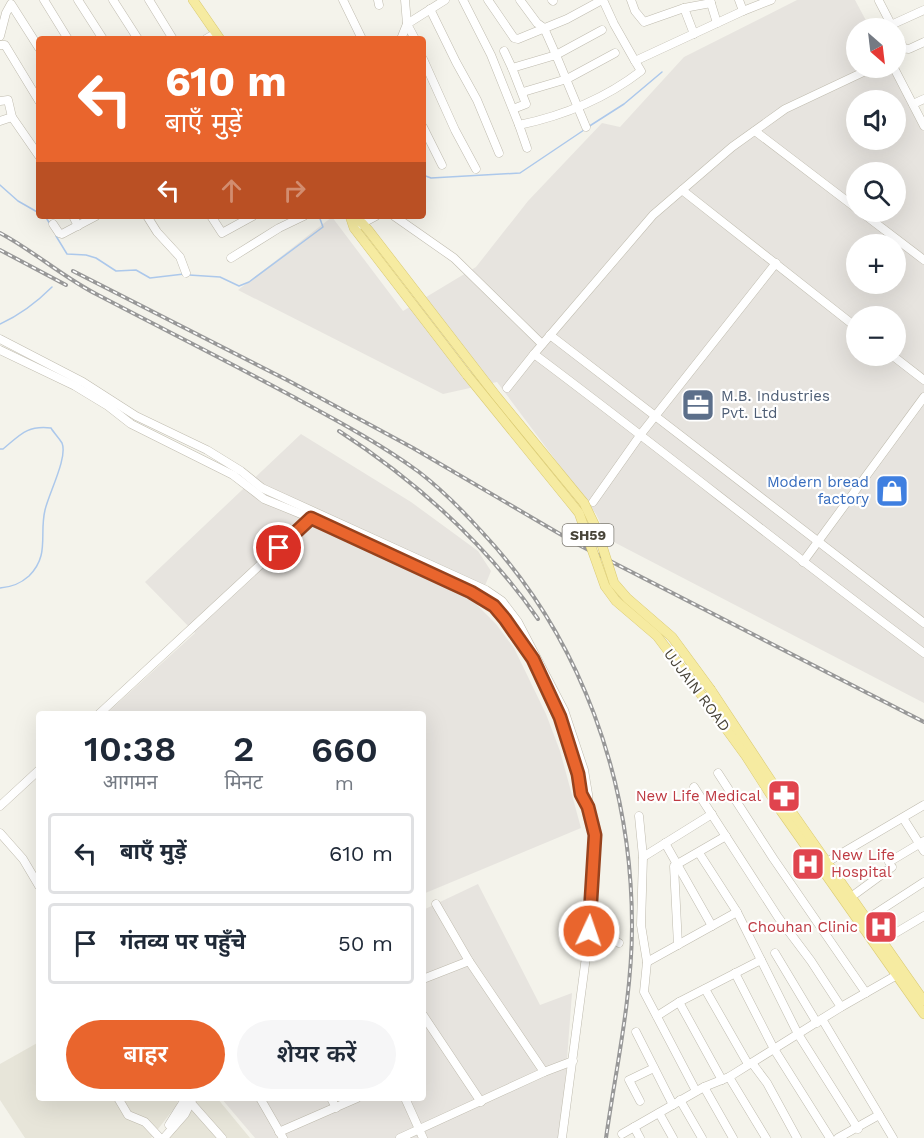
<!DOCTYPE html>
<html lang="hi">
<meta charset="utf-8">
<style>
body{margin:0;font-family:"Work Sans","Noto Sans Devanagari",sans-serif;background:#f6f6f7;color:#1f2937;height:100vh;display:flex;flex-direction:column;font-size:22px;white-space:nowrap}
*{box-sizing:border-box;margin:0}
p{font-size:20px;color:#747a83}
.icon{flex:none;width:33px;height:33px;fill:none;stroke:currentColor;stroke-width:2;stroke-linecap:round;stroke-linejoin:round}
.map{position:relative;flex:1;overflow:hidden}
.details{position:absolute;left:36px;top:711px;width:390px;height:390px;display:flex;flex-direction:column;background:#fff;border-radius:6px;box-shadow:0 6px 24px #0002}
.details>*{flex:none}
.top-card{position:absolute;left:36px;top:36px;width:390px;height:183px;border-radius:6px;box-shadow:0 6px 24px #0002;background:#e9652d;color:#fff;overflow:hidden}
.needle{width:39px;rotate:152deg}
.controls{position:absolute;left:846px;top:18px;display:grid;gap:12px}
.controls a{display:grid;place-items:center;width:60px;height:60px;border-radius:50%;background:#fff;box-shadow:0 6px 24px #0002;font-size:30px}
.pin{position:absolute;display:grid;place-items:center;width:51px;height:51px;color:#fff;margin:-26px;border:3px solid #fff;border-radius:50%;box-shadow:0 2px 6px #0007}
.me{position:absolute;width:66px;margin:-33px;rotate:3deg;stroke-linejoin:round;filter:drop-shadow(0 0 4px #0008)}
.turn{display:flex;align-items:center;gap:21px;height:126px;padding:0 30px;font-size:27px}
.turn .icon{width:78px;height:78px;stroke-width:2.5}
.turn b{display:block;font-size:42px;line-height:51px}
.lanes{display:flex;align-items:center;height:57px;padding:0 30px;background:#0003;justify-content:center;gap:30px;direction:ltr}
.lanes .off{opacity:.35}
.eta{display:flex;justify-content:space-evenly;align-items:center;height:102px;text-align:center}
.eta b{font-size:36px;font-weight:600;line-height:42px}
.action{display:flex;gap:12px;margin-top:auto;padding:12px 30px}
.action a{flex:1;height:69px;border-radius:36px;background:#e9652d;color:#fff;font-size:24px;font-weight:600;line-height:69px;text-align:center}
.action a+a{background:#f6f6f7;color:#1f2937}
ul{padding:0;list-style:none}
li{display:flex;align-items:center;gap:18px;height:81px;margin:0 12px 9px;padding:0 18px;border:3px solid #e0e1e3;border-radius:6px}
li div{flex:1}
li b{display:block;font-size:22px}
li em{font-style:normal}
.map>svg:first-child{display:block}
.residential{fill:#e7e5d9}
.industrial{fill:#e7e4df;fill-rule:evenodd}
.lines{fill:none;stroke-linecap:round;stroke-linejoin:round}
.stream{stroke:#acc8eb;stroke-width:1.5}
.minor-casing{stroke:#bfbbae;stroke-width:9}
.major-casing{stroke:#dbcb72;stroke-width:10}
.minor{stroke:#fff;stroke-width:8}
.major{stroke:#f6eba1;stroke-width:9}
.rail-casing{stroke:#989898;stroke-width:4}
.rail{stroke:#fff;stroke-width:1.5;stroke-dasharray:4.5;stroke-linecap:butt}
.major-bridge-casing{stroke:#dbcb72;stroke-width:10;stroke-linecap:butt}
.major-bridge{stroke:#f6eba1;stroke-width:9}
.route-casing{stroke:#97421d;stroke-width:15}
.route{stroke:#e9652d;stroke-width:10}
.labels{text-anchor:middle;stroke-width:4.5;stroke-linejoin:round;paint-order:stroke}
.shield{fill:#fff;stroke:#7f7c74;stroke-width:1.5}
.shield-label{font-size:14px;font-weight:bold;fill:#484439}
.service-label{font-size:15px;fill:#4e5e75;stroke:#fff;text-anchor:start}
.shop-label{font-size:15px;fill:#366cbe;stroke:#fff;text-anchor:end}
.street-label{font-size:15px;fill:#484439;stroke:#fff}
.health-label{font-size:15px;fill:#be3a42;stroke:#fff;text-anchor:end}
</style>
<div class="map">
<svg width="924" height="1138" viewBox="0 0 924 1138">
<rect width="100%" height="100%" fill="#f4f3eb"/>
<g class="residential">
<path d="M39,1042v56h140l-3,8 -25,32h-126l-25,-38v-36z"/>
<path d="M197,1098h20l33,40h-83l29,-36z"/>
</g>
<g class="industrial">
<path d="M797,0h58l15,28h-14v40h34l34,64v571l-316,-164 -12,-25 -99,-132 -54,12 -205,-104 94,-73 71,94 73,-44 52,-66 74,-78 18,4 64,-70zM856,100h40v40h-40zM856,172h40v40h-40zM856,244h40v40h-40zM856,316h40v40h-40z"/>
<path d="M301,434l110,68 67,49 13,20 -14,34 19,19 18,24 32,66 14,37 21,77 -158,66v-180h-317l89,-81 -50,-51z"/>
<path d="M478,884l62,121 32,-12 -11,145h-306l-34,-40h202v-188z"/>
</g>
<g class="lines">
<g class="stream">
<path d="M588,127l36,-23 38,-32"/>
<path d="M423,175l8,3 89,-5 64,-43"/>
<path d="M0,185l18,16 21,12"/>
<path d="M45,216l5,8"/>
<path d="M56,236l11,18 19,1 10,3 20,13 20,-1 14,8 34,-4"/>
<path d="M189,275l31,2 19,9 10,-4 74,-55 -4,-11"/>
<path d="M0,324c20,-9 36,-21 52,-37"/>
<path d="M0,449h3c17,-14 24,-24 48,-21 3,5 8,10 11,15 6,14 -13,50 -17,67 -6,25 5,45 -16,66 -9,8 -17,11 -29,12"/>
</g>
<g class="minor-casing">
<g id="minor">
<path d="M44,0l24,39"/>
<path d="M78,0l25,39"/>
<path d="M113,0l25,39"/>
<path d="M149,0l24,39"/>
<path d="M343,0l19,39"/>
<path d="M378,0l1,5"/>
<path d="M463,0l28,55 28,70c43,-9 87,-27 122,-54l-6,-10 108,-50 28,-11"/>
<path d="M488,0l26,38 4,1 49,-20 35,-19"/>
<path d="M520,0l17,23 7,5 12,27 46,-25"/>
<path d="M552,0l1,1"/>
<path d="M603,0l11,24 21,37"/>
<path d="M631,0l4,11 9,11 40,-14 27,-5"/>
<path d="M710,0l7,23"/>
<path d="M739,0l4,11"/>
<path d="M879,1l14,27"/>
<path d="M684,8l10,26"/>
<path d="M430,9l26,53 21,38 22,53"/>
<path d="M891,25l33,-15"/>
<path d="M896,33l8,16"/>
<path d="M0,36l6,-23 5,-9 28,44"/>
<path d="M206,39l5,-3"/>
<path d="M401,39l6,-15 -2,-24"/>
<path d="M415,39l-8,-15 38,-24"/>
<path d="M0,45h5l34,56"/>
<path d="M896,49l5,-1 8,1 15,-7"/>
<path d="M504,51l8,17"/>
<path d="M423,59l32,71 21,39"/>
<path d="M894,68l30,58"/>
<path d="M523,92l44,-13 48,-26"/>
<path d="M0,101l8,-1 4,17 27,39"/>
<path d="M913,104l11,-5"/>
<path d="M513,109l13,-5 -14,-36 44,-13 30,72"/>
<path d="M0,121l12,-4"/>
<path d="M519,125l8,23"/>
<path d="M423,127l19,38"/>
<path d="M755,131l101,77"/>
<path d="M682,190l174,137"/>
<path d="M861,212l63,48"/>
<path d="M73,216l5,10"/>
<path d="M147,216l10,16 23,25 6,16"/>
<path d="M211,216l11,17 31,-17"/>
<path d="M394,216l60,42 88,86"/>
<path d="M53,224l6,9 3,1 34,-18"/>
<path d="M359,225l17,-9"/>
<path d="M231,258l48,-30 25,-12"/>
<path d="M550,335l374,288"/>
<path d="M0,339l83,43 53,34 71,34 34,21 21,17 224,102 16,11 16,21 46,88 20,60 4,24v13l7,28 -6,99 -27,204"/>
<path d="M0,350l75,36 33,20 23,18 102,51 31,24 47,19 160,75 23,13 39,53 27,58 18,57 5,24 5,9"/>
<path d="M534,354c131,98 258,201 390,299"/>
<path d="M893,356l31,24"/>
<path d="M507,388l27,-34 119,-139 79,-68 53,-38 87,-41"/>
<path d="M593,502l48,-68 135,-171"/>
<path d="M803,562l121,-165"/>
<path d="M99,714l215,-199"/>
<path d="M718,773l55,85 93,135"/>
<path d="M694,787l84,130 33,44 30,46"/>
<path d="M0,806l39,-36"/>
<path d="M639,816l4,41 -2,68 6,37 -3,30 52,99"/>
<path d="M903,818l21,33"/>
<path d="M0,833l23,26 16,27"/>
<path d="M665,843l47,83"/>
<path d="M699,853l38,59 61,122 60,95"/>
<path d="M643,857l69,-43"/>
<path d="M827,862l97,-57"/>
<path d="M889,862l35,-21"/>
<path d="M851,897l41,-30"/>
<path d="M436,904l33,57 75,111"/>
<path d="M867,919l57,-37"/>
<path d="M589,931l17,5 13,7"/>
<path d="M882,941l42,-25"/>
<path d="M678,945l-4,-79 52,-30"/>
<path d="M775,953l42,70"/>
<path d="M647,962l90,-50"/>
<path d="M735,973l39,76 56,89"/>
<path d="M423,979l46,-18"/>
<path d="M705,989l43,75"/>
<path d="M679,1002l43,78"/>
<path d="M423,1015l58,87"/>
<path d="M657,1016l22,-14 82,-42"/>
<path d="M822,1019l71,119"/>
<path d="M636,1032l37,73"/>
<path d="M752,1063l15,20 30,55"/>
<path d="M729,1077l37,61"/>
<path d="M704,1087l29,51"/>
<path d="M118,1098l10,17 17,7 14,15"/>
<path d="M260,1098l23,40"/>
<path d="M331,1098l5,10"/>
<path d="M405,1098l18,40"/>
<path d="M680,1100l22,38"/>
<path d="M640,1101l-11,-21 25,-12"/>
<path d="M191,1103l31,35"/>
<path d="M659,1113l14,25"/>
<path d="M169,1125l17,-27"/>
<path d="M634,1127l6,11"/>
<path d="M279,1132l78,-34"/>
<path d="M622,1134l82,-47 25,-10 112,-70 56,-32"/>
<path d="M164,1138l21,-24 8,-16"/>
<path d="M400,1138l144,-66 29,-11"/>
<path d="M838,1138l41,-23"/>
</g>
</g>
<g class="major-casing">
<g id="major">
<path d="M193,0l27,39"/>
<path d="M350,216l4,12 113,147"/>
<path d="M351,216l11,7 7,8 128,166 87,106"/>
<path d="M711,690l78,118 135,193"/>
<path d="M703,697l43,59 35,55 143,203"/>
</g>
</g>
<use href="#minor" class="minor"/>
<use href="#major" class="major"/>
<g class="rail-casing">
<g id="rail">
<path d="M0,233c34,18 64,45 98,62 63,33 127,65 190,99 44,24 90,48 131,78 22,17 43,38 62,59 100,106 151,250 151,395 0,71 -16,142 -26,212"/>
<path d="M0,250l66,35"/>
<path d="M73,271l216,110 124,67 164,96 347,178"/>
<path d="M339,431c77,50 146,112 199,188"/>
</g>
</g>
<use href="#rail" class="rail"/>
<g class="major-bridge-casing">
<g id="major-bridge">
<path d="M467,375l112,138 26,73 11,15 41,35 46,61"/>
<path d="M584,503l13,27 17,53 13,15 45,39 39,53"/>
</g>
</g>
<use href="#major-bridge" class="major-bridge"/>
</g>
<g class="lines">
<g class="route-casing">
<path id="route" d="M279,548l32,-30 160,74 23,14 11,13 28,40 27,58 18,57 3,20 7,13 7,28 -6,96"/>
</g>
<use href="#route" class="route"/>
</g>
<defs>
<g id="office-square" transform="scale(1.725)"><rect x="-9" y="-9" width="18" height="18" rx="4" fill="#5c6f8a" stroke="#fff"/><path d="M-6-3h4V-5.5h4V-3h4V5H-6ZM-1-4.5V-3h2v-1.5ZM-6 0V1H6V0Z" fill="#fff"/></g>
<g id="shop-square" transform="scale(1.725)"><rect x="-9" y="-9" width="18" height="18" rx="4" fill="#3f7fe0" stroke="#fff"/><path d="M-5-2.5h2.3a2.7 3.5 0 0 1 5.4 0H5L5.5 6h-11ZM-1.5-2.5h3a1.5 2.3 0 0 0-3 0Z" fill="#fff"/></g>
<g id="pharmacy-square" transform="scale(1.725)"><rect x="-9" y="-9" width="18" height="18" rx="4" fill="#e0444e" stroke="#fff"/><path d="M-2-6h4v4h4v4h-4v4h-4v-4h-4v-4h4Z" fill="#fff"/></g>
<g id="hospital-square" transform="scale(1.725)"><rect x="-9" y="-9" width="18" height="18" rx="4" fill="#e0444e" stroke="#fff"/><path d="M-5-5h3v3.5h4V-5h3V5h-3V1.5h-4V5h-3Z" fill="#fff"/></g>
</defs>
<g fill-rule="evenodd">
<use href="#office-square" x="698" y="405"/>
<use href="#shop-square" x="892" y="491"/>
<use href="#pharmacy-square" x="784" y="796"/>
<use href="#hospital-square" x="808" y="864"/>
<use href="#hospital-square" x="881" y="927"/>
</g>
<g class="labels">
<rect class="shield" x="562.5" y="524" width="51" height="22" rx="4.5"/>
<g class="shield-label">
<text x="588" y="540">SH59</text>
</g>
<g class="service-label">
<text x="721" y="401">M.B. Industries<tspan x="721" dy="17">Pvt. Ltd</tspan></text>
</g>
<g class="shop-label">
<text x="869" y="487">Modern bread<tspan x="869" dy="17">factory</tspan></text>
</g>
<g class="street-label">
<text transform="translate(697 690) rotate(53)" y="5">UJJAIN ROAD</text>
</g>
<g class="health-label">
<text x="761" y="801">New Life Medical</text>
<text x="831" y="860" text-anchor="start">New Life<tspan x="831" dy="17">Hospital</tspan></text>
<text x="858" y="932">Chouhan Clinic</text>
</g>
</g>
</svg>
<div class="controls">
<a><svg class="needle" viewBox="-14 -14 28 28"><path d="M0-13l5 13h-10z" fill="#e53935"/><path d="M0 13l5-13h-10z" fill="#747a83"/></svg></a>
<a><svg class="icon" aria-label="sound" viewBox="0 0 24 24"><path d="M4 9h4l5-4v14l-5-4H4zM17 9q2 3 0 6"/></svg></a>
<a><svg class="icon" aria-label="search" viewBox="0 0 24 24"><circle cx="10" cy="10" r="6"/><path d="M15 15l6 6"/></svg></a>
<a>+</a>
<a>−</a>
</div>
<div class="pin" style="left:279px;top:548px;background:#d93025"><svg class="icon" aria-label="arrive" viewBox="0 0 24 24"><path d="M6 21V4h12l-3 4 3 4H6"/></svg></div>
<svg class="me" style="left:589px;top:931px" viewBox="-20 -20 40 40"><circle r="17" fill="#e9652d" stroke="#fff" stroke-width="3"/><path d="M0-11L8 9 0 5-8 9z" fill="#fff"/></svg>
<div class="top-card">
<div class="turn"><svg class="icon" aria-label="left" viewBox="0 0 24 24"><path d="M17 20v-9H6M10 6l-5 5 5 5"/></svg><div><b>610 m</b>बाएँ मुड़ें</div></div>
<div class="lanes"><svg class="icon" aria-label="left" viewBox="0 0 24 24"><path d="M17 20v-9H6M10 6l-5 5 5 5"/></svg><svg class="icon off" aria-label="ahead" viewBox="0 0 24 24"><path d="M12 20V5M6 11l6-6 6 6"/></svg><svg class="icon off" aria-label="right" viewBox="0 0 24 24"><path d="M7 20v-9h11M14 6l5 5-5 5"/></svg></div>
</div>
<section class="details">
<div class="eta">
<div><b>10:38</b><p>आगमन</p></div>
<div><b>2</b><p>मिनट</p></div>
<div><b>660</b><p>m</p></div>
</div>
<ul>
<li><svg class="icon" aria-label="left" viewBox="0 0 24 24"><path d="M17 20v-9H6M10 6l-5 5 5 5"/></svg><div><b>बाएँ मुड़ें</b></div><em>610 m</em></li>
<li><svg class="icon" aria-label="arrive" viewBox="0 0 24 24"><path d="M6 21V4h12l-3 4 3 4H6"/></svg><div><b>गंतव्य पर पहुँचे</b></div><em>50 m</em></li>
</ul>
<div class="action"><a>बाहर</a><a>शेयर करें</a></div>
</section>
</div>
